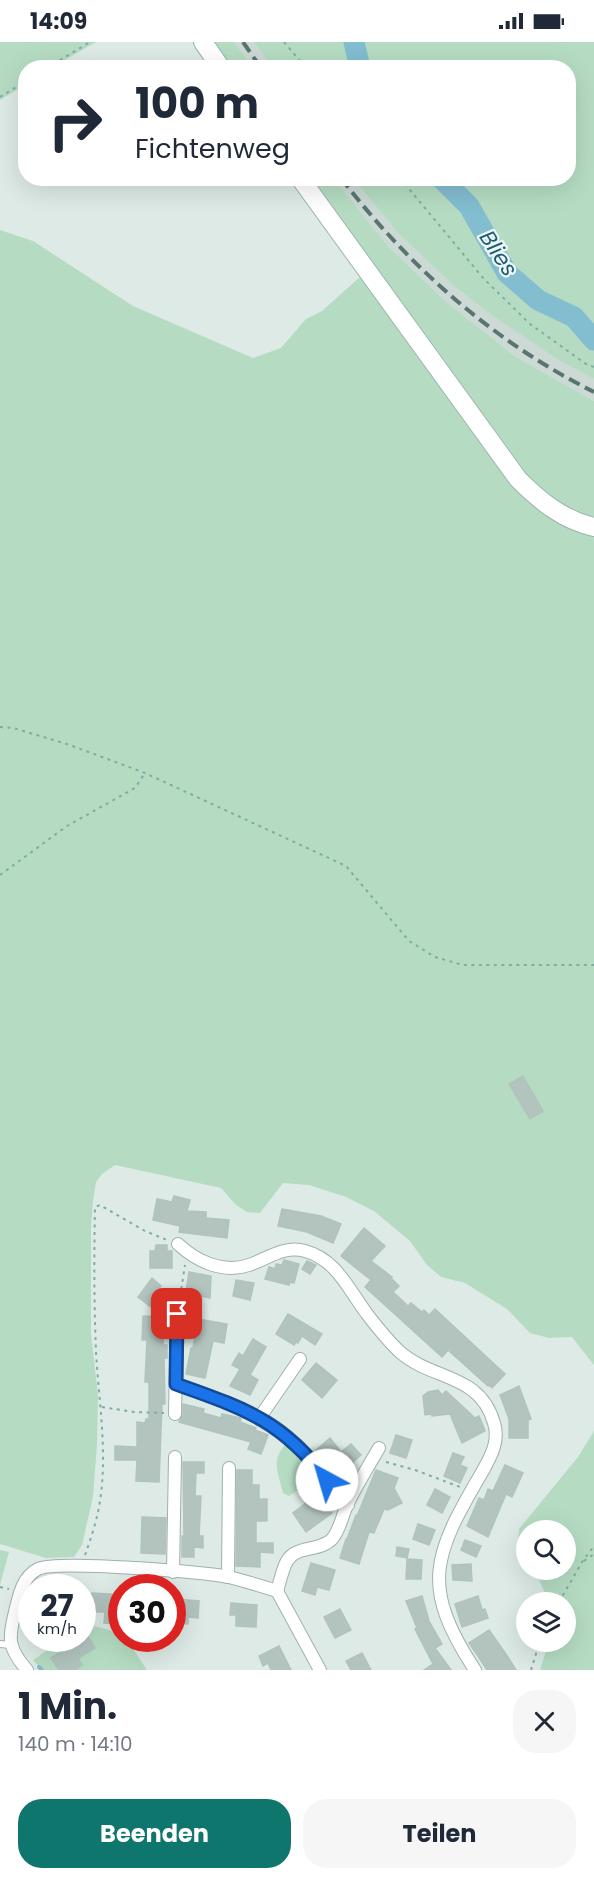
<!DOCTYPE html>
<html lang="de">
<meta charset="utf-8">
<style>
body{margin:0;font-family:Poppins,sans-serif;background:#f6f6f7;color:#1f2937;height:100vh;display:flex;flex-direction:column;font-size:22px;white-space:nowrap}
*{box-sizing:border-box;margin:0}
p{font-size:20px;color:#747a83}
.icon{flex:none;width:33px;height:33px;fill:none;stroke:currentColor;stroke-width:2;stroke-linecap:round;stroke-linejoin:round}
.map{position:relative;height:1628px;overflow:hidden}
.sheet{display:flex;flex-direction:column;background:#fff;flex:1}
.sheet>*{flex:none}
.guide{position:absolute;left:18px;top:18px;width:558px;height:126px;border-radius:24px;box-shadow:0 6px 24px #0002;background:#fff;color:#1f2937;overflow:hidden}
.fabs{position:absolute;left:516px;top:1478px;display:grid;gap:12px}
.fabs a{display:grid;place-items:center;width:60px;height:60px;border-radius:50%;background:#fff;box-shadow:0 6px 24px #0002;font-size:30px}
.speed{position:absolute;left:18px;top:1532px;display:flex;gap:12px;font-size:30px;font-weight:700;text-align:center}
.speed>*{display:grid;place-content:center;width:78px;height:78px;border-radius:50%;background:#fff;box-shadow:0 6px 24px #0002;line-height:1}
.speed small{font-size:15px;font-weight:400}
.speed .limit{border:9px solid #d22;background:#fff;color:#111}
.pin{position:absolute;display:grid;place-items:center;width:51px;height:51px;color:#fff;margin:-26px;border-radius:12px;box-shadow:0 3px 9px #0006}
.me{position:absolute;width:66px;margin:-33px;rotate:321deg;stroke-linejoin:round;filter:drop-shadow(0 0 4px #0008)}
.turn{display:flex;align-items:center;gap:21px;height:126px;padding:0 18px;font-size:27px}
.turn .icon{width:78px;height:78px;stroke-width:2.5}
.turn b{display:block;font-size:42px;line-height:51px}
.round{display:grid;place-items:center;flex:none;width:63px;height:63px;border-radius:24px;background:#f6f6f7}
.overview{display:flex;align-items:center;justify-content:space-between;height:102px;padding:0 18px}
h1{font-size:36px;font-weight:700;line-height:45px}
.cta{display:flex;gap:12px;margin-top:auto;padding:12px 18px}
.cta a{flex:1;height:69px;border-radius:24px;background:#0f766e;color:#fff;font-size:24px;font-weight:700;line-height:69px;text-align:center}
.cta a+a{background:#f6f6f7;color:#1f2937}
.status{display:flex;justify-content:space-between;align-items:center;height:42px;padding:0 30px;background:#fff;direction:ltr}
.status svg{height:16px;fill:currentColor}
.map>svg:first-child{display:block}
.built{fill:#ccd9d4}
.green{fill:#b5dcc3}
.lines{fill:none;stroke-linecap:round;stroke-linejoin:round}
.stream{stroke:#83bdd0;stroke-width:4}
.river{stroke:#83bdd0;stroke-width:21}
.building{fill:#b3c4bf;stroke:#b0c3bd;stroke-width:1.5}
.service-casing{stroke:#a0b1ad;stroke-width:8}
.minor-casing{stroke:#a0b1ad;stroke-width:14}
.secondary-casing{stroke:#9db5af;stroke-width:20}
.path{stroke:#7daea3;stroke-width:2;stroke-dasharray:3 4.5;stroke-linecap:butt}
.service{stroke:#fff;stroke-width:6}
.minor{stroke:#fff;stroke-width:12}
.secondary{stroke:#fff;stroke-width:18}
.rail{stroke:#597570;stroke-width:4;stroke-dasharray:12 6;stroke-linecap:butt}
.route-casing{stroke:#114b97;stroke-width:15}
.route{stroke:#1a73e8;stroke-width:10}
.labels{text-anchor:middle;stroke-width:4.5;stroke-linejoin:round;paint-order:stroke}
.water-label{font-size:22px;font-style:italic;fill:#195d75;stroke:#eef6f3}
</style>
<div class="status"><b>14:09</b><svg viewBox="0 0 49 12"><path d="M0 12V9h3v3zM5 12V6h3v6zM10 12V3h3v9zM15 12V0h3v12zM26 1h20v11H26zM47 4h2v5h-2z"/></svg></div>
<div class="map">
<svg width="594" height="1628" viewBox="0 0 594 1628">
<rect width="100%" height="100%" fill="#ddeae5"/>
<g class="built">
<path d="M234,0h20l18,25h-19z"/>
<path d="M334,137h19l46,55 55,52 32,25 108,68v22l-78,-44 -72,-57 -56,-54z"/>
</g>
<g class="green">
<path d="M0,0h96l-43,25 -27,1 -1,17 -25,15z"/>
<path d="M192,0h42l19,25h-43z"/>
<path d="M254,0h340v337l-37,-20 -71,-48 -32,-25 -55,-52 -46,-55 215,-1v-110l-296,-1z"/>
<path d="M289,137h45l54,67 56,54 72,57 78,44v964l-22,-28 -23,1 -19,-5 -23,-24 -42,-26 -24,-6 -14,-12 -17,-24 -36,-30 -28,-14 -37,-12 -26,-2 -23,30 -13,-1 -11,-7 -15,-17 -106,-23 -13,9 -6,8 -3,19 -2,26v107l7,61 -1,49 -4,53 -11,48 -8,12 -28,1 -46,-14v-1314l33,11 100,65 120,52 28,-10 25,-29 16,-8 38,-34z"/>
<path d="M594,1389v239h-54l9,-29h17v-39h-20l-1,-9 -11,-24h32v-39h-40v26l-8,-8 1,-19 59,-72z"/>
<path d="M287,1401l19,19 10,16 -27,18 -6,-3c-5,-22 -13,-33 4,-50z"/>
<path d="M0,1508l9,2 -9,33z"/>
<path d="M86,1582l35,9 1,5h4l21,32h-105l-9,-10 32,-22h17l1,-12z"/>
</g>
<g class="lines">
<path class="stream" d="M39,1625l3,3"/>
<g class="river">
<path d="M354,0l6,26"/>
<path d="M441,136l28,28 38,67 31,27 36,17 20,23"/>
</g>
</g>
<g class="building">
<path d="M523,1034l20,35 -13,8 -21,-35z"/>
<path d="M174,1154l16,4 -3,11 19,1v6l23,2 -2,18 -48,-6 1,-6 -27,-6 4,-21 15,3z"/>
<path d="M282,1167l39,7 20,8 -8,19 -26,-11 -29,-6z"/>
<path d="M364,1186l21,18 -14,15 21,16 -1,1 8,8 -6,6 15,14 3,-3 11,9 2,-2 5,5 6,-6 70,65 -13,14 -3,-3 -1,1 -40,-36 -6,7 -77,-70 6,-7 -30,-24z"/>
<path d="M156,1203h11v6h5v17h-22v-17h5z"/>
<path d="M284,1218l15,4 -5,19 -4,-1 -1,3 -24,-6 4,-12 6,2 1,-5 6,1z"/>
<path d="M307,1219l9,4 -6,9 -8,-5z"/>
<path d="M189,1230l22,4 -1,22 -14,-3 -1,12 -11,-2z"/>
<path d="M152,1236l9,8 -2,2 4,3 -4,5 4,3 -8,11 -17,-13z"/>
<path d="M236,1238l18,3 -4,17 -17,-4z"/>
<path d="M288,1272l34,20 -7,11 -13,-9 -4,7 -2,-1 -2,3 -18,-11z"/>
<path d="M143,1274l21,1 -1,28h4v13h-3l1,46h-3l-3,78 -23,-1 1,-21h-22v-14l22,1v-25l8,1 1,-4h3v-37h-4l2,-42h-5z"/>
<path d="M198,1277l29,5 -3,19 -11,-2 -8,37 -19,-4 5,-26h2z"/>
<path d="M253,1297l13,8 -16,28 8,5 -8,15 -20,-9 10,-17 -8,-4 7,-12 4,3z"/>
<path d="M316,1321l21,17 -15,18 -20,-18z"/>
<path d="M519,1344l12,33 -3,1v18h-19v-19l-9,-24z"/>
<path d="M438,1348l4,5 4,-4 29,27 4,-2 6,15 -23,12 -12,-29 -18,2 -1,-2 -6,1 -2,-19 5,-4z"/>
<path d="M183,1362l21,5 -1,4 18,5 1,-4 19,4 -1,4 16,6 -1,2 13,5 -7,19 -13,-5 3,-7 -72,-20 4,-7z"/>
<path d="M396,1393l16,5 -6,18 -16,-5z"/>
<path d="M330,1396l11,14 10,-8 10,11 -8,7 -2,-2 -17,15 -19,-24z"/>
<path d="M453,1411l11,4 -4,8 7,3 -7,15 -16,-7z"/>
<path d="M183,1420h21v11h-8l-1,23h6l-2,40h4v12l-9,-1v10h-12v-21h2z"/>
<path d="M505,1423l18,8 -11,24 -6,-3 -18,43 -21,-11 12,-28 5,2 4,-11 5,2z"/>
<path d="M237,1428h15v15h7v14h8v22h-11v22h17v10l-13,-1v15l-24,-1z"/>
<path d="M376,1428l22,8 -4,10 8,15 -14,7 -4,-1 -10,24 -5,-1 -10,32 -19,-6 6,-19h1l9,-24 1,1z"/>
<path d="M435,1447l15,8 -8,16 -15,-8z"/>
<path d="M318,1452l14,19 -26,19 -13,-19z"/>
<path d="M142,1475l24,1 -1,36 -24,-1z"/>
<path d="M418,1482l17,6 -6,15 -16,-6z"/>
<path d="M465,1498l16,6 -5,11 -15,-7z"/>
<path d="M397,1505l12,2 -2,9 -11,-2z"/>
<path d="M407,1517l15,1 -1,19h-15z"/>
<path d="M311,1521l24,7 -6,20 -12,-3 -2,8 -13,-4z"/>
<path d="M471,1522l1,17 -19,-1 -1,-15z"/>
<path d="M92,1551l30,2v29l-18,-1 1,-11h-14z"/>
<path d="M422,1554l7,25 13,23 -7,4 16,22h-27l9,-6 -18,-35 2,-1 -11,-27z"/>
<path d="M478,1554l4,14 3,-1 3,9 -26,9 -7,-23z"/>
<path d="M175,1557l24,2 -1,17 -10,-1v7l-14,-1z"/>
<path d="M231,1561l26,2 -1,22 -20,-1v-11h-6z"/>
<path d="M340,1567l11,21 -16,8 -11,-21z"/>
<path d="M489,1588l19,27 8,13h-29l-11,-17 -7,-10z"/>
<path d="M87,1593l8,13 -17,10 4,7 -7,5h-16l-8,-12z"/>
<path d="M279,1604l12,24h-20l-3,-7 -5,3 -4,-10z"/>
<path d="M362,1611l9,17h-20l-5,-9z"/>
</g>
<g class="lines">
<g class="service-casing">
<path id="service" d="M0,1602l11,1"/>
</g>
<g class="minor-casing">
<g id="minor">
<path d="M178,1202c18,17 45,30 71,21 18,-6 35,-20 56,-14 31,8 44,39 62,63 10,13 21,27 33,38 33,29 80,21 94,71 6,19 -4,35 -13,51 -48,82 -61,112 -6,196"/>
<path d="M176,1342c43,15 86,28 120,60 20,18 33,41 52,61"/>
<path d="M175,1372l2,-100"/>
<path d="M260,1375l40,-58"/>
<path d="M173,1530l2,-115"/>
<path d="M228,1535l1,-109"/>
<path d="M277,1549c3,-9 5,-21 10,-30 9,-16 33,-9 45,-22 8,-9 10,-23 15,-34 9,-19 21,-38 32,-57"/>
<path d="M27,1628c-19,-22 -19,-31 -12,-58 4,-16 7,-35 23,-43 19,-9 164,3 191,8 15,4 33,9 48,14l43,79"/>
</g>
</g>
<g class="secondary-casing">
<g id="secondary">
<path d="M203,0l18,26"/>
<path d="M300,136l218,301c22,22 45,41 76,48"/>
</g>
</g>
<g class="path">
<path d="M284,0l22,26"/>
<path d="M47,26l43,-26"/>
<path d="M0,55l26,-16"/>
<path d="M400,136l84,101 46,45 56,40 8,3"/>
<path d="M0,685l13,1 54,16 78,29 201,93 63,75 26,16 28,8h131"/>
<path d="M0,833l67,-49 68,-38 10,-15"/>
<path d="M179,1262l6,-39"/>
<path d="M102,1365l32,5 30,1"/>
<path d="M386,1420l29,8 45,17"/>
<path d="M85,1513c5,-14 10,-29 13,-43 11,-52 1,-107 -2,-160 -2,-48 -2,-97 -1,-145l5,-2 45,26 22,9"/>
<path d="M584,1519l10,-7"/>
<path d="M0,1545l9,2"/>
<path d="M559,1560l23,-40 12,-16"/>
<path d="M531,1628l9,-29"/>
</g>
<use href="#service" class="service"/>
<use href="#minor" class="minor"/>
<use href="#secondary" class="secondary"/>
<g class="rail">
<path d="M243,0l18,26"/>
<path d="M341,136c68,89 153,164 253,214"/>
</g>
</g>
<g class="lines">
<g class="route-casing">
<path id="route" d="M177,1272l-1,70c67,24 106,36 151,96"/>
</g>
<use href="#route" class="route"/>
</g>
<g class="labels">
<g class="water-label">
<text transform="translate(499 211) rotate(57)" y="8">Blies</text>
</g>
</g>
</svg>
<div class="fabs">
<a><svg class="icon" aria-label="search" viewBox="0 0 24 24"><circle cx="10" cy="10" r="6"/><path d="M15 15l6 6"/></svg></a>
<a><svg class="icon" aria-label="layers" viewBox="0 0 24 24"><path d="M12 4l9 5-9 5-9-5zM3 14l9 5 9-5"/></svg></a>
</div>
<div class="speed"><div>27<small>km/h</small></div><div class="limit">30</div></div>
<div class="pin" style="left:177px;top:1272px;background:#d93025"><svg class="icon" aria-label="arrive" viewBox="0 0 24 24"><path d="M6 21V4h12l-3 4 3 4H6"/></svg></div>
<svg class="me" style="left:327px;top:1438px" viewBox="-20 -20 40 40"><circle r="19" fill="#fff"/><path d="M0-13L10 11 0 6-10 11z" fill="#1a73e8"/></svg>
<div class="guide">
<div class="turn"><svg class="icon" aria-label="right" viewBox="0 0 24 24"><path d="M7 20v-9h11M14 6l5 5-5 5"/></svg><div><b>100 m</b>Fichtenweg</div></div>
</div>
</div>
<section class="sheet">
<div class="overview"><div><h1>1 Min.</h1><p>140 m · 14:10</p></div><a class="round"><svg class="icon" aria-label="close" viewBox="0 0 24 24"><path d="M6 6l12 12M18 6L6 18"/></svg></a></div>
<div class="cta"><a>Beenden</a><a>Teilen</a></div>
</section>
